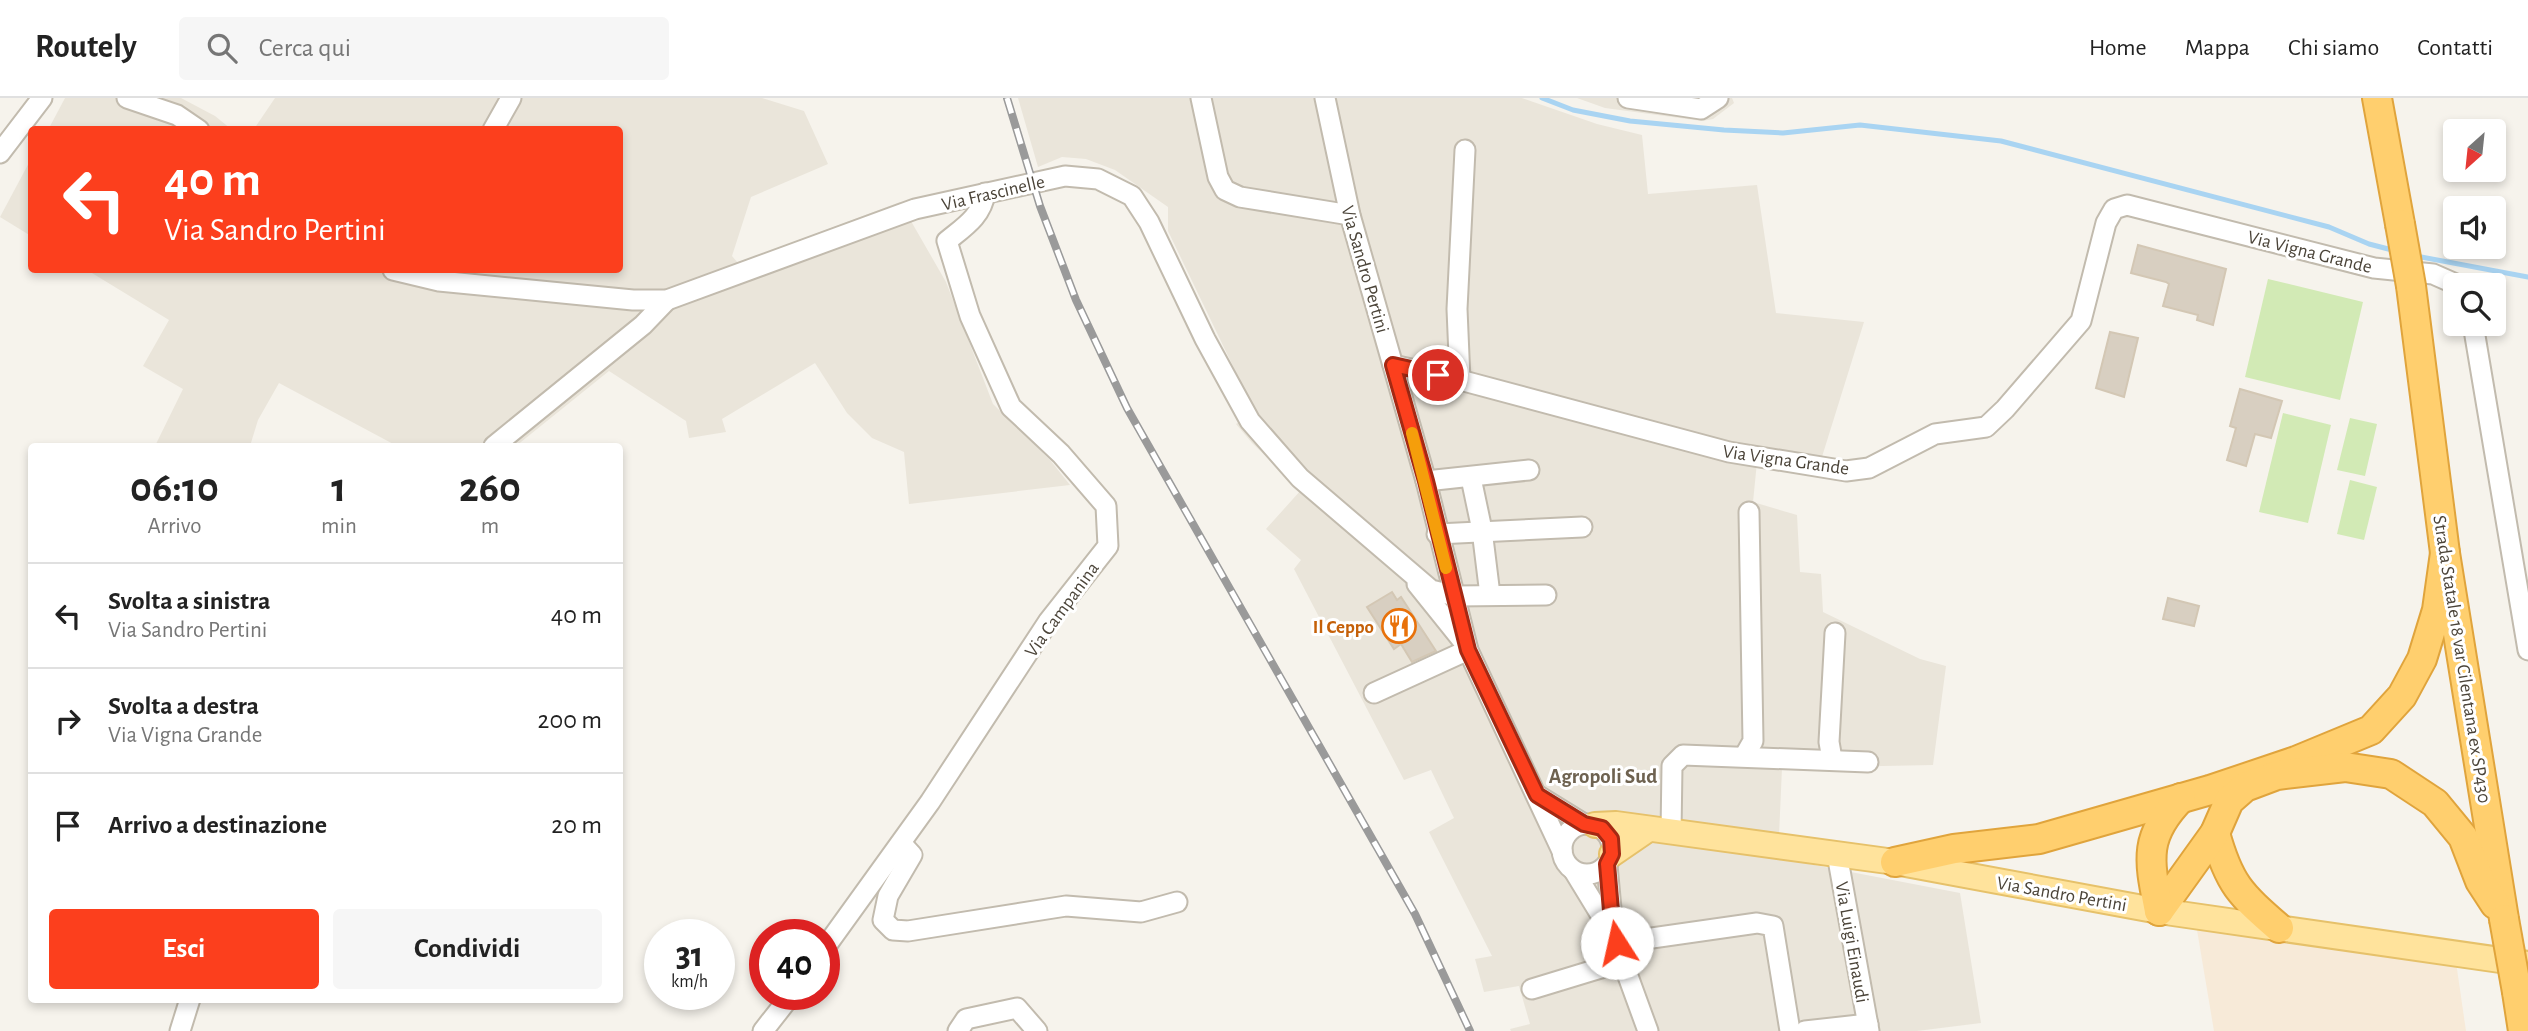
<!DOCTYPE html>
<html lang="it">
<style>
body{margin:0;font-family:"Alegreya Sans",sans-serif;background:#f6f6f6;color:#222;height:100vh;display:flex;flex-direction:column;font-size:26px;white-space:nowrap}
*{box-sizing:border-box;margin:0}
p{font-size:23px;color:#767676}
.icon{flex:none;width:38px;height:38px;fill:none;stroke:currentColor;stroke-width:2;stroke-linecap:round;stroke-linejoin:round}
.map{position:relative;flex:1;overflow:hidden}
.sheet{position:absolute;left:28px;top:345px;width:595px;height:560px;display:flex;flex-direction:column;background:#fff;border-radius:7px;box-shadow:0 4px 10px #0003}
.sheet>*{flex:none}
.hud{position:absolute;left:28px;top:28px;width:595px;height:147px;border-radius:7px;box-shadow:0 4px 10px #0003;background:#fc3f1d;color:#fff;overflow:hidden}
.needle{width:46px;rotate:207deg}
.fabs{position:absolute;left:2443px;top:21px;display:grid;gap:14px}
.fabs a{display:grid;place-items:center;width:63px;height:63px;border-radius:7px;background:#fff;box-shadow:0 4px 10px #0003;font-size:35px}
.speed{position:absolute;left:644px;top:821px;display:flex;gap:14px;font-size:35px;font-weight:700;text-align:center}
.speed>*{display:grid;place-content:center;width:91px;height:91px;border-radius:50%;background:#fff;box-shadow:0 4px 10px #0003;line-height:1}
.speed small{font-size:18px;font-weight:400}
.speed .limit{border:10px solid #d22;background:#fff;color:#111}
.pin{position:absolute;display:grid;place-items:center;width:60px;height:60px;color:#fff;margin:-30px;border:4px solid #fff;border-radius:50%;box-shadow:0 2px 7px #0007}
.me{position:absolute;width:77px;margin:-38px;rotate:350deg;stroke-linejoin:round;filter:drop-shadow(0 0 5px #0008)}
.turn{display:flex;align-items:center;gap:24px;height:147px;padding:0 21px;font-size:32px}
.turn .icon{width:91px;height:91px;stroke-width:2.5}
.turn b{display:block;font-size:49px;line-height:60px}
.eta{display:flex;justify-content:space-evenly;align-items:center;height:119px;text-align:center}
.eta b{font-size:42px;font-weight:700;line-height:49px}
.action{display:flex;gap:14px;margin-top:auto;padding:14px 21px}
.action a{flex:1;height:80px;border-radius:7px;background:#fc3f1d;color:#fff;font-size:28px;font-weight:700;line-height:80px;text-align:center}
.action a+a{background:#f6f6f6;color:#222}
ul{padding:0;list-style:none}
li{display:flex;align-items:center;gap:21px;height:105px;padding:0 21px;border-top:2px solid #e0e0e0}
li div{flex:1}
li b{display:block;font-size:26px}
li em{font-style:normal}
header{display:flex;align-items:center;gap:42px;box-sizing:border-box;height:98px;padding:0 35px;background:#fff;border-bottom:2px solid #e0e0e0}
header strong{font-size:33px}
nav{display:flex;gap:38px;margin-inline-start:auto;font-size:24px}
.search{width:490px;height:63px;background:#f6f6f6;display:flex;align-items:center;gap:18px;box-sizing:border-box;padding:0 24px;border-radius:7px;color:#767676;font-size:26px}
.map>svg:first-child{display:block}
.residential{fill:#eae5da}
.commercial{fill:#f7ead8}
.green{fill:#d2eab5}
.lines{fill:none;stroke-linecap:round;stroke-linejoin:round}
.stream{stroke:#a9d4f2;stroke-width:5}
.building{fill:#d8cfc1;stroke:#d3c7b4;stroke-width:2}
.minor-casing{stroke:#c2bbae;stroke-width:23}
.major-casing{stroke:#e6c16a;stroke-width:28}
.highway-casing{stroke:#e0a43c;stroke-width:32}
.minor{stroke:#fff;stroke-width:19}
.major{stroke:#ffe39c;stroke-width:24}
.highway{stroke:#ffcf6e;stroke-width:28}
.rail-casing{stroke:#9a9a9a;stroke-width:8}
.rail{stroke:#fff;stroke-width:5;stroke-dasharray:16;stroke-linecap:butt}
.highway-bridge-casing{stroke:#e0a43c;stroke-width:32;stroke-linecap:butt}
.highway-bridge{stroke:#ffcf6e;stroke-width:28}
.route-casing{stroke:#a42913;stroke-width:18}
.route{stroke:#fc3f1d;stroke-width:12}
.slow{stroke:#f59e0b;stroke-width:12}
.labels{text-anchor:middle;stroke-width:6;stroke-linejoin:round;paint-order:stroke}
.street-label{font-size:19px;fill:#4b4439;stroke:#fff}
.food-label{font-size:19px;font-weight:bold;fill:#c56008;stroke:#fff;text-anchor:end}
.neighbourhood-label{font-size:21px;font-weight:bold;fill:#6e6250;stroke:#fff}
</style>
<header>
<strong>Routely</strong>
<div class="search"><svg class="icon" aria-label="search" viewBox="0 0 24 24"><circle cx="10" cy="10" r="6"/><path d="M15 15l6 6"/></svg>Cerca qui</div>
<nav><a>Home</a><a>Mappa</a><a>Chi siamo</a><a>Contatti</a></nav>
</header>
<div class="map">
<svg width="2528" height="933" viewBox="0 0 2528 933">
<rect width="100%" height="100%" fill="#f6f3ec"/>
<g class="residential">
<path d="M65,0h116l34,18 16,13 -183,1z"/>
<path d="M275,0h487l42,13 24,53 -77,33 -19,59 6,7 162,-61 46,80 47,122 57,56 20,25 -161,19 -5,-52 -32,-14 -25,-25 -32,-50 -93,56 4,13 -37,6 -3,-17 -77,-50 -93,75h-119l-118,-63 -21,37 -8,26h-95l28,-57 -40,-23 26,-46 -82,-50h533v-140l-366,-1z"/>
<path d="M1018,0h504l75,26 45,11 6,59 109,-9 19,128 88,9 -48,154 -59,-14 -4,40 44,13 3,57 21,2 2,38 97,47 26,7 -13,99 -151,3 -4,90 182,35 21,130 -64,8h-406l-1,-2 20,-5 -11,-38 -35,6 -9,-33 17,-3 -63,-124 25,-14 -23,-48 -27,10 -110,-211 7,-9 -35,-31 35,-39 -49,-47 -16,-19 19,-12 -87,-181v-24l-53,-37 -29,-11 -24,-2 -24,10z"/>
<path d="M1577,0h155l2,5 -21,16 -11,2 -97,-13z"/>
<path d="M31,61v77l-31,-19z"/>
</g>
<path class="commercial" d="M2197,832l259,32 10,69h-252z"/>
<g class="green">
<path d="M2268,181l95,23 -23,98 -95,-23z"/>
<path d="M2283,315l48,12 -23,98 -49,-11z"/>
<path d="M2350,320l27,6 -12,52 -28,-6z"/>
<path d="M2350,382l27,7 -13,53 -27,-6z"/>
</g>
<g class="lines">
<g class="stream">
<path d="M1542,0l31,12 57,11 94,9 59,3 77,-8 141,16 328,86 40,17 27,7"/>
<path d="M2416,158l112,21"/>
</g>
</g>
<g class="building">
<path d="M2138,147l88,24 -13,56 -16,-5 1,-5 -35,-9 6,-22 -3,-2 -35,-9z"/>
<path d="M2110,234l28,6 -14,59 -28,-9z"/>
<path d="M2240,291l42,12 -11,37 -16,-4 -9,32 -19,-6 9,-32 -6,-2z"/>
<path d="M1392,494l5,8 4,-3 35,54 -24,11 -11,-18 -7,5 -27,-42z"/>
<path d="M2168,500l31,8 -5,20 -31,-7z"/>
</g>
<g class="lines">
<g class="minor-casing">
<g id="minor">
<path d="M127,0l50,17 22,15"/>
<path d="M1201,0l17,79 7,13 15,7 110,18"/>
<path d="M1325,0l25,117 76,266 42,169 94,201"/>
<path d="M1628,0l73,11 17,-11"/>
<path d="M493,32l18,-32"/>
<path d="M0,55l42,-55"/>
<path d="M393,172l46,11 194,19h34l248,-91 150,-33 33,3 34,17 17,26 56,117 45,82 50,57 131,112 24,6 91,-1"/>
<path d="M2473,226l55,326"/>
<path d="M1393,267l67,15 269,72 117,19 23,-3 66,-34 51,-7 19,-18 76,-88 25,-98 8,-14 13,-4 247,63 59,6 25,11"/>
<path d="M1460,282l-3,-71 8,-159"/>
<path d="M494,348l149,-121 24,-25"/>
<path d="M1471,380l11,52 8,65"/>
<path d="M1426,383l103,-11"/>
<path d="M1437,436l145,-7"/>
<path d="M1417,486l45,56"/>
<path d="M1374,595l94,-43"/>
<path d="M1745,657l8,-14 -4,-229"/>
<path d="M1832,661l-3,-17 6,-109"/>
<path d="M1537,697l47,29"/>
<circle cx="1587" cy="751" r="25"/>
<path d="M1671,735l1,-67 11,-11 185,7"/>
<path d="M901,745l11,12 -24,41 -5,24 10,10 15,1 158,-25 75,6 36,-10"/>
<path d="M1837,756l32,177"/>
<path d="M1607,767l6,65"/>
<path d="M1574,773l39,64 35,96"/>
<path d="M1617,845l140,-20 16,3 17,105"/>
<path d="M824,851l106,-147 118,-180 60,-76 -2,-40 -45,-52 -50,-47 -41,-91 -23,-75c17,-14 35,-25 38,-48"/>
<path d="M1532,891l92,-28"/>
<path d="M180,933l10,-32"/>
<path d="M763,933l29,-37"/>
<path d="M958,933l8,-12 51,-11 20,23"/>
<path d="M1805,933l63,-7"/>
</g>
</g>
<g class="major-casing">
<g id="major">
<path d="M1595,727l21,-1 279,38 264,49 369,53"/>
<path d="M1612,756l35,-24"/>
</g>
</g>
<g class="highway-casing">
<g id="highway">
<path d="M2377,0l23,126"/>
<path d="M2411,188l34,267 59,366"/>
<path d="M2215,735c14,51 25,61 64,95"/>
<path d="M1895,764l59,-13 85,-10 171,-49 86,-29 75,-31 31,-34 20,-37 15,-49 8,-57"/>
<path d="M2159,813l56,-78 14,-32 16,-14 32,-12 68,-8 46,7 44,29 28,34 17,44 15,23"/>
<path d="M2159,813c-10,-51 -16,-74 22,-113"/>
<path d="M2517,894l6,39"/>
</g>
</g>
<use href="#minor" class="minor"/>
<use href="#major" class="major"/>
<use href="#highway" class="highway"/>
<g class="rail-casing">
<path id="rail" d="M1007,0l33,108 36,94 51,108 288,506 55,117"/>
</g>
<use href="#rail" class="rail"/>
<g class="highway-bridge-casing">
<g id="highway-bridge">
<path d="M2400,126l11,62"/>
<path d="M2504,821l13,73"/>
</g>
</g>
<use href="#highway-bridge" class="highway-bridge"/>
</g>
<g class="lines">
<g class="route-casing">
<path id="route" d="M1438,277l-45,-10 33,116 42,169 69,145 47,29 18,4 9,11 1,15 -5,10 6,70 4,9"/>
</g>
<use href="#route" class="route"/>
<path class="slow" d="M1412,335l34,135"/>
</g>
<defs>
<g id="restaurant-ring" transform="scale(1.75)"><circle r="9.5" fill="#fff" stroke="#e8710a" stroke-width="1.5"/><path d="M-5-6h1v4h1v-4h1v4h1v-4h1v5L-1.5 .5V6h-2V.5L-5-1ZM5-6V6H3V1.5H1.5Q1.5-4 5-6Z" fill="#e8710a"/></g>
</defs>
<g fill-rule="evenodd">
<use href="#restaurant-ring" x="1399" y="528"/>
</g>
<g class="labels">
<g class="street-label">
<text transform="translate(993 94) rotate(-13)" y="7">Via Frascinelle</text>
<text transform="translate(2310 153) rotate(14)" y="7">Via Vigna Grande</text>
<text transform="translate(1366 171) rotate(74)" y="7">Via Sandro Pertini</text>
<text transform="translate(1786 361) rotate(8)" y="7">Via Vigna Grande</text>
<text transform="translate(1061 511) rotate(-54)" y="7">Via Campanina</text>
<text transform="translate(2463 561) rotate(81)" y="7">Strada Statale 18 var Cilentana ex SP430</text>
<text transform="translate(2062 795) rotate(10)" y="7">Via Sandro Pertini</text>
<text transform="translate(1853 844) rotate(80)" y="7">Via Luigi Einaudi</text>
</g>
<g class="food-label">
<text x="1374" y="535">Il Ceppo</text>
</g>
<g class="neighbourhood-label">
<text x="1603" y="685">Agropoli Sud</text>
</g>
</g>
</svg>
<div class="fabs">
<a><svg class="needle" viewBox="-14 -14 28 28"><path d="M0-13l5 13h-10z" fill="#e53935"/><path d="M0 13l5-13h-10z" fill="#767676"/></svg></a>
<a><svg class="icon" aria-label="sound" viewBox="0 0 24 24"><path d="M4 9h4l5-4v14l-5-4H4zM17 9q2 3 0 6"/></svg></a>
<a><svg class="icon" aria-label="search" viewBox="0 0 24 24"><circle cx="10" cy="10" r="6"/><path d="M15 15l6 6"/></svg></a>
</div>
<div class="speed"><div>31<small>km/h</small></div><div class="limit">40</div></div>
<div class="pin" style="left:1438px;top:277px;background:#d93025"><svg class="icon" aria-label="arrive" viewBox="0 0 24 24"><path d="M6 21V4h12l-3 4 3 4H6"/></svg></div>
<svg class="me" style="left:1617px;top:845px" viewBox="-20 -20 40 40"><circle r="19" fill="#fff"/><path d="M0-13L10 11 0 6-10 11z" fill="#fc3f1d"/></svg>
<div class="hud">
<div class="turn"><svg class="icon" aria-label="left" viewBox="0 0 24 24"><path d="M17 20v-9H6M10 6l-5 5 5 5"/></svg><div><b>40 m</b>Via Sandro Pertini</div></div>
</div>
<section class="sheet">
<div class="eta">
<div><b>06:10</b><p>Arrivo</p></div>
<div><b>1</b><p>min</p></div>
<div><b>260</b><p>m</p></div>
</div>
<ul>
<li><svg class="icon" aria-label="left" viewBox="0 0 24 24"><path d="M17 20v-9H6M10 6l-5 5 5 5"/></svg><div><b>Svolta a sinistra</b><p>Via Sandro Pertini</p></div><em>40 m</em></li>
<li><svg class="icon" aria-label="right" viewBox="0 0 24 24"><path d="M7 20v-9h11M14 6l5 5-5 5"/></svg><div><b>Svolta a destra</b><p>Via Vigna Grande</p></div><em>200 m</em></li>
<li><svg class="icon" aria-label="arrive" viewBox="0 0 24 24"><path d="M6 21V4h12l-3 4 3 4H6"/></svg><div><b>Arrivo a destinazione</b></div><em>20 m</em></li>
</ul>
<div class="action"><a>Esci</a><a>Condividi</a></div>
</section>
</div>
